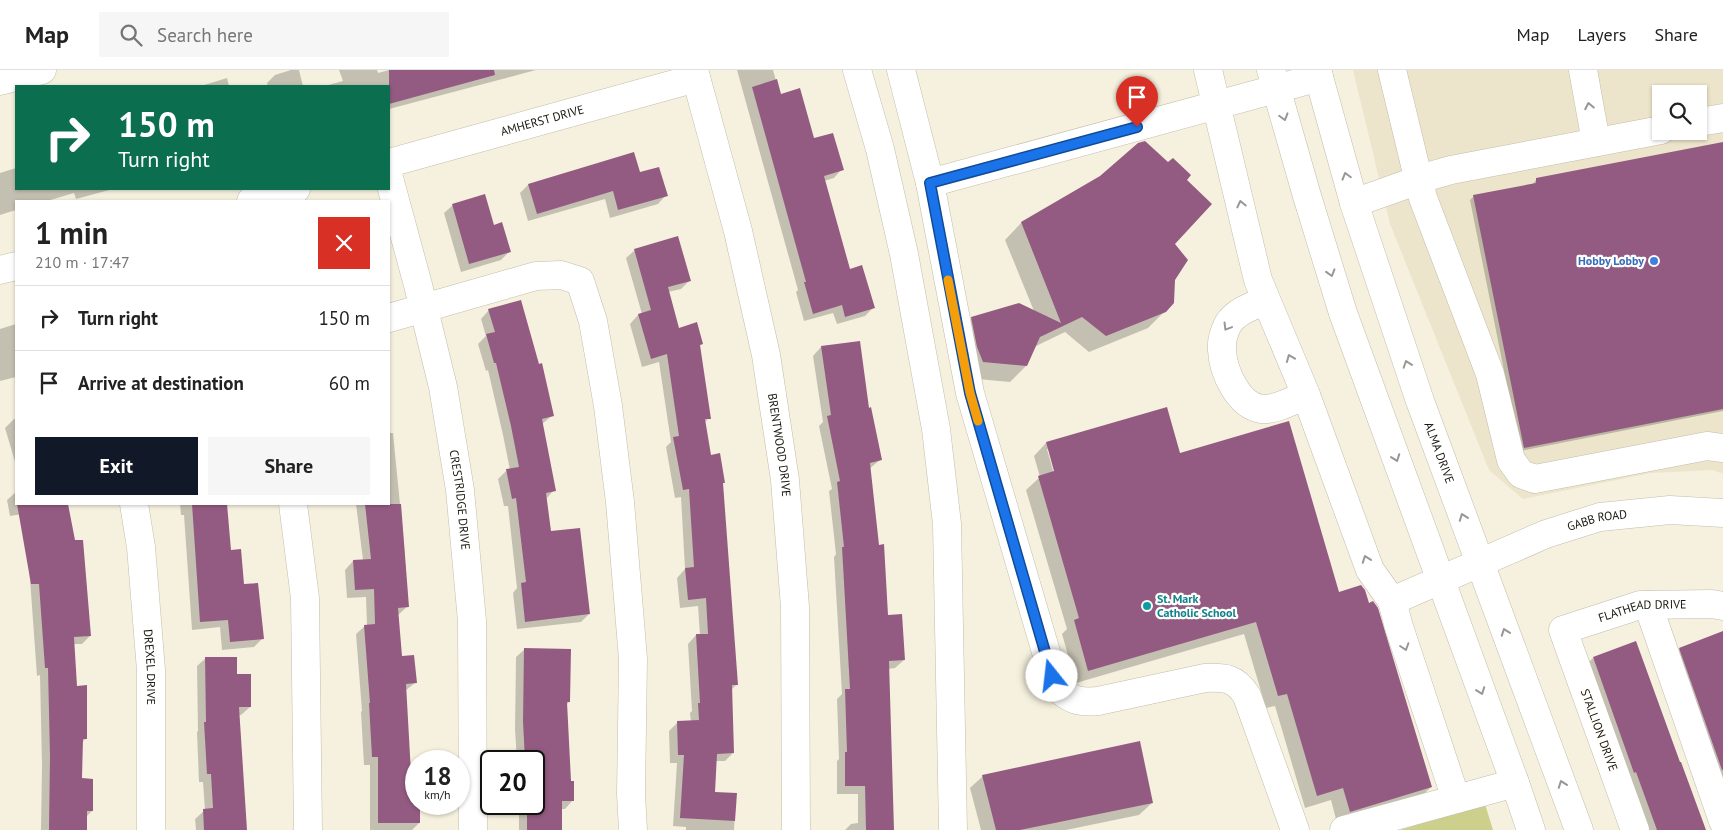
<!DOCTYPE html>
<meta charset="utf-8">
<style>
body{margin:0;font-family:"PT Sans",sans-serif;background:#f6f6f6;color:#222;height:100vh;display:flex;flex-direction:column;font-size:19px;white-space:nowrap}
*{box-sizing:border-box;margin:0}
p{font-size:16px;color:#767676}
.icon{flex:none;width:28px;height:28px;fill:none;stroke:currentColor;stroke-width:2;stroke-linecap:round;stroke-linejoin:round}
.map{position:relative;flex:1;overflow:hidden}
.drawer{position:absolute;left:15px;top:130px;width:375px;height:305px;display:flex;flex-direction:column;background:#fff;border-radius:0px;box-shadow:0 1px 4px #0004}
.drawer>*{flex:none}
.hud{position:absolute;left:15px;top:15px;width:375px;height:105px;border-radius:0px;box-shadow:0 1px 4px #0004;background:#0b6e4f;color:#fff;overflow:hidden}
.fabs{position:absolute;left:1652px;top:15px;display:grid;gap:10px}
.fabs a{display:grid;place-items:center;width:55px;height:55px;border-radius:0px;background:#fff;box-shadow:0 1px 4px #0004;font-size:25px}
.speed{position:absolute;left:405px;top:680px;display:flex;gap:10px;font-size:25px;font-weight:700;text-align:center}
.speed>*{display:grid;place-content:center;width:65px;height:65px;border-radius:50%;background:#fff;box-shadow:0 1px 4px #0004;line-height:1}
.speed small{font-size:12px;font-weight:400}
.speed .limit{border:2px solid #111;border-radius:8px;background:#fff;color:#111}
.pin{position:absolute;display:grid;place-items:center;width:42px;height:42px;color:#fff;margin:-51px -21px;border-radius:50% 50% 50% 0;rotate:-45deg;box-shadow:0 0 5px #0007}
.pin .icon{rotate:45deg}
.me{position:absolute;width:55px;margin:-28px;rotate:344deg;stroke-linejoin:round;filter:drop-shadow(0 0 4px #0008)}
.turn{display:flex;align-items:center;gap:18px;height:105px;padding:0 20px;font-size:22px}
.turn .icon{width:65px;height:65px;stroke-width:2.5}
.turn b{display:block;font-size:35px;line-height:42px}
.round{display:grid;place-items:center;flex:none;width:52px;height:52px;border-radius:0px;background:#f6f6f6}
.headline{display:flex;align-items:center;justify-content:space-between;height:85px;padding:0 20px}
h1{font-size:30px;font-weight:600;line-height:38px}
.button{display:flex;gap:10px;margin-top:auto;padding:10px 20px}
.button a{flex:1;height:58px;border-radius:0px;background:#111827;color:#fff;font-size:20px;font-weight:600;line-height:58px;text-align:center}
.button a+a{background:#f6f6f6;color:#222}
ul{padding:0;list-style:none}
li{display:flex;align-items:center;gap:15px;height:65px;padding:0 20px;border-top:1px solid #e0e0e0}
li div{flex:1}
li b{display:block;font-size:19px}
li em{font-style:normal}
header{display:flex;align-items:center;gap:30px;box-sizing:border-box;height:70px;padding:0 25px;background:#fff;border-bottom:1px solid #e0e0e0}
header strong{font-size:24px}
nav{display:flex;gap:28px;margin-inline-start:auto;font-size:18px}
.search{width:350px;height:45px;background:#f6f6f6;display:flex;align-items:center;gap:12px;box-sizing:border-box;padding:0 18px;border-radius:0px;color:#767676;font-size:19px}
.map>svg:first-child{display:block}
.built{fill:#ece5cb;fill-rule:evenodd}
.green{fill:#ccd08c}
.shadow{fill:#0003;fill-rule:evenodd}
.building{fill:#945b82}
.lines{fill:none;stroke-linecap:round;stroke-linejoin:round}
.minor-casing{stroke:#c2bdab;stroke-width:29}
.major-casing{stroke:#c2bdab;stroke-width:29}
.minor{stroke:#fff;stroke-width:28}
.major{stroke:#fff;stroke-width:28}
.oneway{stroke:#989793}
.route-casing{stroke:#114b97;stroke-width:12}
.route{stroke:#1a73e8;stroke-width:9}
.slow{stroke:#f59e0b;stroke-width:9}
.shop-dot{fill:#3f7fe0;stroke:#fffefa;stroke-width:2}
.culture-dot{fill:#0f9aa8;stroke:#fffefa;stroke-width:2}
.labels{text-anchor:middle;stroke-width:4.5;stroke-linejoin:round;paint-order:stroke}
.street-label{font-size:12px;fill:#191710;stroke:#fffefa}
.shop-label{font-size:12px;font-weight:bold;fill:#366cbe;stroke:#fffefa;text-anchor:end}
.culture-label{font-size:12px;font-weight:bold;fill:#0d838f;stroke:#fffefa;text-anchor:start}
</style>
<header>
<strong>Map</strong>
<div class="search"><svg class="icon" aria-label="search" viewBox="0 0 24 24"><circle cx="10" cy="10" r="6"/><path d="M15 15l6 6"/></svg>Search here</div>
<nav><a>Map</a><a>Layers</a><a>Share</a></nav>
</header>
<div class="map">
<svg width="1723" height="760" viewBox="0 0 1723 760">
<rect width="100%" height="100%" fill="#f6f1de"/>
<path class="built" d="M1353,0h370v404l-10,-4 -62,3 -128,26 -34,-29 -99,-246zM1661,24h38v37h-38z"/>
<path class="green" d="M1485,734l8,26h-93z"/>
<g class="shadow">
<path d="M291,0h8l4,16h-35l-1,-3 8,-8z"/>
<path d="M339,0h38l1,3 11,-3h147l-147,39v-23h-64l18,-5z"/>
<path d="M737,0h36l7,25 33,45 29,29 -8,9 -10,3 26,89 23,38 -8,8 -28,8 -4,-11 -29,8 -8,-29 2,-2z"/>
<path d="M227,8l2,8h-27l2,-1z"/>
<path d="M1723,73v268l-203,40 -50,-251 4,-4 58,-11 4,-5z"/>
<path d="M16,98v21h97l-37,10 -2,-6 -27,8h-31v9l-16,5v-42z"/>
<path d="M639,104l27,21 -8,9 -48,14 -5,-19 -77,22 -8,-28 8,-8z"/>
<path d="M1101,107l84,3 -11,64 -1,59 -25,25 -59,24 -24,-20 -31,15 -8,19 -16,16 -43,-4 -11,-44 16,-16 62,-7 -29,-71 16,-17z"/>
<path d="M453,135l40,21 16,26 -8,8 -40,12 -17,-59z"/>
<path d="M635,180l55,30 -9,9 -13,3 10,37 24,15 -3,2 10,72 -5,5 6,33 12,28 15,200 -6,6 2,63 -8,8h-9l-3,32 23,1 -2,36h-48v-3l-13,-1 4,-63h-7l-1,-32 9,-9h13l-1,-9 2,-2 -4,-67 8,-9h4l-2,-29 -18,2 -3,-30 8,-9 -4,-72 -6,1 -9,-51 5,-5 -12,-80 -17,5 -12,-43 8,-9 4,-1 -16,-56z"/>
<path d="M489,240l64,105 -11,9 12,66 -8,9 3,34 40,81 -8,8 -64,7 -4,-36 4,-5 -9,-82h-4l-6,-27 9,-9h3l-7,-35 -15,-65 -2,1 -8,-27 8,-8 -5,-17z"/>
<path d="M16,254v53l-16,4v-52z"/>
<path d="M821,277l47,62 12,51 -11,9 18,148 17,43 -9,8 -7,1 5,161h-48l6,-6 7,-1v-29h-21v-33l2,-2 -2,-60 5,-5 -8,-137 2,-3 -7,-63 3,-2 -13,-63 4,-4 -10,-66z"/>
<path d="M14,349h2v46l-11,-37z"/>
<path d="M389,363h4l11,112 4,61 -10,9 3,42 15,25 -11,9 5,83h6v30h3v19l-7,7h-42v-65h-6l-3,-53 1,-1 -6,-77 9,-8h2l-1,-29 -19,1 -2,-28 8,-9 10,-1 -7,-56h33z"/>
<path d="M1046,373l133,12 159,138 93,194 -12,12 -82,24 -6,-23 -26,8 -30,-102 -9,2 -22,-74 -168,49 -14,-49 5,-5 -41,-139 14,-13 -6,-21zM1047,379h2l8,28 -2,1z"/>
<path d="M16,422v12h50l24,132 -8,8h-9l3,43 10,51 -4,5 -1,36 11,32 -6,6v13h-45l1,-65 -2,-90 -3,1 -7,-97 -7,-65 -13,2 -3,-16z"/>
<path d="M180,434h49l-3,3 4,44 32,88 -8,8 -32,3 -2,-23 -28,3 -8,-115h-3z"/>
<path d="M1723,563v170l-51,-146 8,-8z"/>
<path d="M525,579l44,53 -3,3 4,77 3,18 -8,9h-5l1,21h-42v-26h15v-43h-17l-2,-31 1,-73z"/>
<path d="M206,588l30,18 14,31 -9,8h-2l7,115h-50l-1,-11 10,-9 -2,-28h-4l-2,-50 1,-1 -1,-65z"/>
<path d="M1593,588l111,172h-59l-60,-164z"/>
<path d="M983,706l169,27 -13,12 -73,15h-85l-11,-42z"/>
</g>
<g class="building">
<path d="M389,0h105l1,5 -106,29z"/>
<path d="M777,9l4,15 19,-6 14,50 19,-5 11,37 -20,6 26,93 12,-4 13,43 -30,9 -3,-12 -29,9 -9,-32h2l-54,-195z"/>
<path d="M1145,71l23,21 5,-4 18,17 -4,5 25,24 -37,40 13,16 -13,20 -1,23 -8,9 -60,24 -24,-19 -42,20 -13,29 -44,-4 -6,-15 -6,-30 48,-14 42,20 -40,-101 79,-46 38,-33z"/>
<path d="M1723,72v267l-199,39 -51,-253 63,-12v-5z"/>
<path d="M634,82l6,20 19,-5 9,29 -50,14 -5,-19 -76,23 -9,-30z"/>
<path d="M485,124l9,31 8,-3 9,30 -42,12 -17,-60z"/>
<path d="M678,166l13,45 -23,6 11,41 18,-6 6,22 -3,1 11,74h-6l6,36 9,-2 5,30h-2l15,202h-6l2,68 -17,1 -2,38 22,1 -2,28 -55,-3 4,-63h-6l-1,-34 22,-1 -1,-17h2l-4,-69h12l-2,-36 -18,2 -3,-32 9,-1 -5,-78 -6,1 -10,-53 6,-1 -12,-82 -16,5 -13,-45 13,-4 -17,-61z"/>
<path d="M521,230l18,64 3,-1 12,53 -12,3 14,72 -10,2 5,38 29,-3 10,86 -65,8 -4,-39 5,-1 -10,-84 -4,1 -6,-30 13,-2 -8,-41 -15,-63h-2l-8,-29 9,-2 -7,-23z"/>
<path d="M860,271l9,67 2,-1 11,53 -12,3 9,82 5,-1 4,71 14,-1 3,46 -16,1 5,169h-28l-1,-44h-20v-34h2l-2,-63h5l-8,-142h2l-7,-65 3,-1 -13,-65 4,-1 -10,-69z"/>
<path d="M1167,337l13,46 109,-32 50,171 22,-7 4,5 4,13 4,-2 5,7 54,179 -82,25 -7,-24 -26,8 -30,-102 -9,2 -22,-74 -168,49 -14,-51 5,-2 -41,-142 16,-5 -8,-29z"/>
<path d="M17,434h51l7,36h8l8,96 -17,1 3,49 10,-1v54h-4l-1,39 11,1v32h-6v19h-38l1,-74 -2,-88h-3l-6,-84h-8z"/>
<path d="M192,434h35l4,46 10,-1 3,35 14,-1 6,56 -34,3 -2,-22 -28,2z"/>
<path d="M365,434h36l8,103 -11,1 4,48 12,-1 3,28 -11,1 5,89h5v31h4v19h-42v-66h-6l-3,-54h1l-6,-78 11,-1 -1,-35 -19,1 -2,-30 18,-1z"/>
<path d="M1723,561v139h-1l-43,-122z"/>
<path d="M1636,571l44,121h1l25,68h-49l-21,-58 -2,1 -41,-116z"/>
<path d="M524,578l47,1 -1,53h-3l4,79h3v20h-12v29h-35v-26h7v-43h-9l-2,-40z"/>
<path d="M205,587h32v17h14v33h-12l8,123h-43l-1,-21 10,-1 -2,-34h-4l-3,-52h2z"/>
<path d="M1140,671l13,62 -133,27h-24l-14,-55z"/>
</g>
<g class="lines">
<g class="minor-casing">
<g id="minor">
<path id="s1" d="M694,0l44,161 28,124 19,125 10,127 1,223"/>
<path d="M857,0l23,79 24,105 32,175 11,95 6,306"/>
<path d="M901,0l29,113 346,-94"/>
<path d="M1208,0l50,210 48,115 64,175 22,31 7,26 57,172"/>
<path d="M1392,0l31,128 67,176 21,86 10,14 14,5 172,-33 16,2"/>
<path d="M1583,0l13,72"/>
<path d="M1699,52l24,-4"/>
<path id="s2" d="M389,93l307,-85"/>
<path id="s3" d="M389,108l29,107 25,102 17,103 12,131 1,209"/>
<path d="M930,113l40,210 86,293c13,14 24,17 42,15l107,-23c20,-1 31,0 42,18l48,134"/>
<path d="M251,131l45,-12"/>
<path d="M1354,133l76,-27 21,-6 210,-40"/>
<path d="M0,200l16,-4"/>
<path d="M1266,230c-13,6 -30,11 -38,24 -4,8 -7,16 -6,26 1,21 16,56 40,59 14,1 31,-9 44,-14"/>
<path d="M389,248l147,-42 25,-1 19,6 13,40 15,85 12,96 13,157 -2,135 2,36"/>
<path id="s4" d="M134,434l7,43 10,123v160"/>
<path d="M293,434l12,94 3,232"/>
<path id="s5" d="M1392,531l154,-67 54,-17 70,-7 53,3"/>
<path d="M1648,535l75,216"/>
<path d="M1344,760l171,-47"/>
<path id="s6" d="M1635,760l-72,-200 77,-25 72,-1 11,2"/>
</g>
</g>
<g class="major-casing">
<g id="major">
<path d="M1271,0l36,126 36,117 172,470 16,47"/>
<path id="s7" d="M1317,0l37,133 66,198 159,429"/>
<path d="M0,11l42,-11"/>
<path d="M1276,19l43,-12"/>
</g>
</g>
<use href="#minor" class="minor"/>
<use href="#major" class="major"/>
</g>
<defs><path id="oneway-chevron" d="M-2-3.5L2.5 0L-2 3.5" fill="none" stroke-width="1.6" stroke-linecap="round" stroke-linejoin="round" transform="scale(1.25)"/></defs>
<g class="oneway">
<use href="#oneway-chevron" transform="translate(1589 36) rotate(-101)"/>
<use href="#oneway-chevron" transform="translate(1284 47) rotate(74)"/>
<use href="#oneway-chevron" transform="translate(1346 106) rotate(-106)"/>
<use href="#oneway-chevron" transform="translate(1241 134) rotate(-103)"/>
<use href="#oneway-chevron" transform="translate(1331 203) rotate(73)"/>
<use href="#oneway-chevron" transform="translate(1227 257) rotate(121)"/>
<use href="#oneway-chevron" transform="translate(1290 288) rotate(-112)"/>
<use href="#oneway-chevron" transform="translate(1407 294) rotate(-109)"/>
<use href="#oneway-chevron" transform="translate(1396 388) rotate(70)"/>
<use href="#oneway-chevron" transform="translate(1463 447) rotate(-110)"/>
<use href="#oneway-chevron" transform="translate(1366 489) rotate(-110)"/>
<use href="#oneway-chevron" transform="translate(1505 562) rotate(-110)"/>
<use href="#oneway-chevron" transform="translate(1405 577) rotate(72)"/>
<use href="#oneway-chevron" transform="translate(1481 621) rotate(70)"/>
<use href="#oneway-chevron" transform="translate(1562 714) rotate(-110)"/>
</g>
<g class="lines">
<g class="route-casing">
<path id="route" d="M1052,606l-82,-283 -40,-210 207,-56"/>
</g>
<use href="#route" class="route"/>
<path class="slow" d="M948,210l22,113 8,28"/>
</g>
<circle class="shop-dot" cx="1654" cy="191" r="5"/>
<circle class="culture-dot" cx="1147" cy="536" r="5"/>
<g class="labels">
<g class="street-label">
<text dy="4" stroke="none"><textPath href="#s2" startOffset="159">AMHERST DRIVE</textPath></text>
<text dy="4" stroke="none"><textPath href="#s1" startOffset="385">BRENTWOOD DRIVE</textPath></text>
<text dy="4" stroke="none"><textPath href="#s7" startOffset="402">ALMA DRIVE</textPath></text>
<text dy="4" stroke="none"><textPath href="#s3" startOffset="330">CRESTRIDGE DRIVE</textPath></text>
<text dy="4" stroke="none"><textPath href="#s5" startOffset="221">GABB ROAD</textPath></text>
<text dy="4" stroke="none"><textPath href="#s6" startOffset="295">FLATHEAD DRIVE</textPath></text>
<text dy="4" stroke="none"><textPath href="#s4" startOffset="164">DREXEL DRIVE</textPath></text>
<text transform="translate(1599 660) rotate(70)" y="4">STALLION DRIVE</text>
</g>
<g class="shop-label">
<text x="1644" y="195">Hobby Lobby</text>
</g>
<g class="culture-label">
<text x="1157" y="533">St. Mark<tspan x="1157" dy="14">Catholic School</tspan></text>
</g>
</g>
</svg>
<div class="fabs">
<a><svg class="icon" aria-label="search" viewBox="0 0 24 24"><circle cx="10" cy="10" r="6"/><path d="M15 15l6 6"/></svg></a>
</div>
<div class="speed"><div>18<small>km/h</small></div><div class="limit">20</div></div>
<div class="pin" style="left:1137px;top:57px;background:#d93025"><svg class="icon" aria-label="arrive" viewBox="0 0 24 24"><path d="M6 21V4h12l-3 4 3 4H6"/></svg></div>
<svg class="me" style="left:1052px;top:606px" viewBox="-20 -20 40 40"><circle r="19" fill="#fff"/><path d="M0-13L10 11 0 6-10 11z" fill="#1a73e8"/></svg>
<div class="hud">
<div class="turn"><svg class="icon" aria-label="right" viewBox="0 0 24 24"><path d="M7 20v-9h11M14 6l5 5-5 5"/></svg><div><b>150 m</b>Turn right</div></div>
</div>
<section class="drawer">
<div class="headline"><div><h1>1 min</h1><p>210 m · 17:47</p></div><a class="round" style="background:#d93025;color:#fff"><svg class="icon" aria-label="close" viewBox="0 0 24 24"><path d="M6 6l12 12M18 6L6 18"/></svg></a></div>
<ul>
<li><svg class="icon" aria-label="right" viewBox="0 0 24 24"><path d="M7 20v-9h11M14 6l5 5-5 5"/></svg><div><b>Turn right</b></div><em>150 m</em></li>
<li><svg class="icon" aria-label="arrive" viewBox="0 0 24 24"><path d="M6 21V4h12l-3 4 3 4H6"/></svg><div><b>Arrive at destination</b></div><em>60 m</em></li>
</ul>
<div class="button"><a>Exit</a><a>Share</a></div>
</section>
</div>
